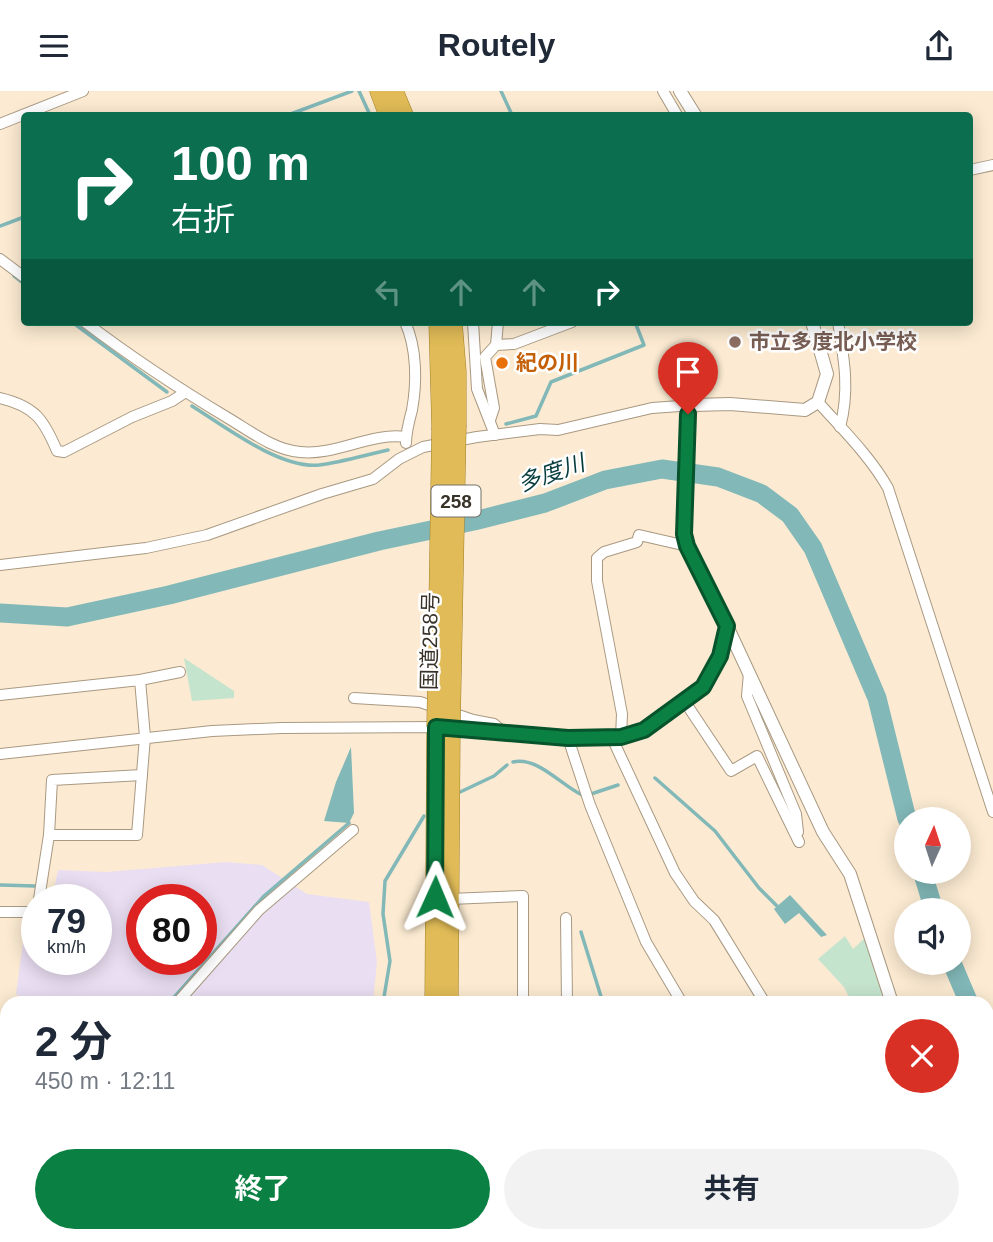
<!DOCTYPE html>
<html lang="ja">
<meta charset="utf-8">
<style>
body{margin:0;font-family:Arial,"Noto Sans JP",sans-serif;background:#f2f2f3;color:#1f2937;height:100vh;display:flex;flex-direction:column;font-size:26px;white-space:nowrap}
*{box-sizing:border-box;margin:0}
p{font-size:23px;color:#747a83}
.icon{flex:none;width:38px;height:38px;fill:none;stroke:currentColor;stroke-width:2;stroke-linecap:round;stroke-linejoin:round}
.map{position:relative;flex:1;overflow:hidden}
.side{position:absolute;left:0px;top:905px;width:994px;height:247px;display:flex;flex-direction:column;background:#fff;border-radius:21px 21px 0 0;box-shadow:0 4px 18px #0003}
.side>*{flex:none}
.hud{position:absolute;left:21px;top:21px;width:952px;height:214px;border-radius:7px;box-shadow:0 4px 18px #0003;background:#0b6e4f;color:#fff;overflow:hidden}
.needle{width:46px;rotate:3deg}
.buttons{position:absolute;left:894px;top:716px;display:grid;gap:14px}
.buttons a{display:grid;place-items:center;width:77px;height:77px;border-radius:50%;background:#fff;box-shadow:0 4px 18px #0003;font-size:35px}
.speed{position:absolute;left:21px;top:793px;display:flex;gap:14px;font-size:35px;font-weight:700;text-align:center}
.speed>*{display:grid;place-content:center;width:91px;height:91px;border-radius:50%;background:#fff;box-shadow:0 4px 18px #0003;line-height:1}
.speed small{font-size:18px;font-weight:400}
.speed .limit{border:10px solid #d22;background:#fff;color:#111}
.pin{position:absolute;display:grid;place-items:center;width:60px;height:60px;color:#fff;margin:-72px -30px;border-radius:50% 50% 50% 0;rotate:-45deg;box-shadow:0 0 7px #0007}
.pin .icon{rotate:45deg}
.me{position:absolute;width:77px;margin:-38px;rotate:1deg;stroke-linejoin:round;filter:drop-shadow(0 0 5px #0008)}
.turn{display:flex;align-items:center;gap:24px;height:147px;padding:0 35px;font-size:32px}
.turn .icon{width:91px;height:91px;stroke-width:2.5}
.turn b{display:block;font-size:49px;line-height:60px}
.lanes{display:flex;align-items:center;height:66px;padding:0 35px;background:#0003;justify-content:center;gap:35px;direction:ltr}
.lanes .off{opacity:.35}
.round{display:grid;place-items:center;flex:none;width:74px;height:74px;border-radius:37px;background:#f2f2f3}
.headline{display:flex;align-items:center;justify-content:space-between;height:119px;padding:0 35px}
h1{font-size:42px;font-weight:700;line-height:52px}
.cta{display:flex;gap:14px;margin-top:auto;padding:14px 35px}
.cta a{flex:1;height:80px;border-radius:42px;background:#0b8043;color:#fff;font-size:28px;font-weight:700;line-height:80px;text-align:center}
.cta a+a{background:#f2f2f3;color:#1f2937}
header{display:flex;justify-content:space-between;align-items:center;height:91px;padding:0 35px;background:#fff;font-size:32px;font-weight:700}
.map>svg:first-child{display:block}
.commercial{fill:#eadef2;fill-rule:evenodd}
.green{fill:#c5e4ce}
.water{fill:#82b8b8}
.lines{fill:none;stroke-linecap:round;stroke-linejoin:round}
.stream{stroke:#82b8b8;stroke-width:3.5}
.river{stroke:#82b8b8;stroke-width:19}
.minor-casing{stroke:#a99982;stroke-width:12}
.tertiary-casing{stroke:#a99982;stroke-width:14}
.trunk-casing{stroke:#a1802b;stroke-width:19}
.minor{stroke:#fff;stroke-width:10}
.tertiary{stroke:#fff;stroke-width:12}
.trunk{stroke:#e0bb57;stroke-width:18}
.trunk-bridge-casing{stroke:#a1802b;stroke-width:19;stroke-linecap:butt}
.trunk-bridge{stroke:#e0bb57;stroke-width:18}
.route-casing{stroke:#07532c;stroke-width:18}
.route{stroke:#0b8043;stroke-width:12}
.education-dot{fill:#8d6e63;stroke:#fff;stroke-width:2.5}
.food-dot{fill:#e8710a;stroke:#fff;stroke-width:2.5}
.labels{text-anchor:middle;stroke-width:5;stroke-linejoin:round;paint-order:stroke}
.shield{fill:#fff;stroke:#747068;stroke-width:2}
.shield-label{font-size:19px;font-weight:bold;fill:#393228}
.education-label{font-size:21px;font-weight:bold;fill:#785e54;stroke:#fff;text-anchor:start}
.food-label{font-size:21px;font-weight:bold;fill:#c56008;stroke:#fff;text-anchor:start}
.street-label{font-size:21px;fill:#393228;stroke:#fff}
.water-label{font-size:23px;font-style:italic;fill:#083d3e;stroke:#fff}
</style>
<header><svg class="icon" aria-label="menu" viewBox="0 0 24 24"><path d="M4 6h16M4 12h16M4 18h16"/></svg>Routely<svg class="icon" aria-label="share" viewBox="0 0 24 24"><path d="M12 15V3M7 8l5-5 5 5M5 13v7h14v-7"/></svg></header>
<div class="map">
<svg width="993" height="1151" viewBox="0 0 993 1151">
<rect width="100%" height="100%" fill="#fcebd2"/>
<path class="commercial" d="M226,771l36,3 45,29 62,8 8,60 -4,41h-344l-13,-9 10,-74 11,1v38h59v-60h-44l6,-29 48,2zM142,808h59v60h-59z"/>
<g class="green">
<path d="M184,567l50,33v7l-42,3z"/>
<path d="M845,845l8,13 12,-11 15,45 3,20h-31l-8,-16 -26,-28z"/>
</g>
<g class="water">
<path d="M351,656l3,66 -5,10 -25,-2 12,-39z"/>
<path d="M790,804l37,40 -6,2 -22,-24 -14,11 -11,-15z"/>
</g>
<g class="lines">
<g class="stream">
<path d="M359,0l11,24"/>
<path d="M501,0l11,24"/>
<path d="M288,24l64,-24"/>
<path d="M0,135l24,-9"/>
<path d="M14,185l10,8"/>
<path d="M72,231l95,70"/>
<path d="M192,315c32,20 88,63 127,59 23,-3 46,-10 69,-15"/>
<path d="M506,333l30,-8 15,-34 93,-37 -9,-23"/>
<path d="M513,671c24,-6 48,23 69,33"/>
<path d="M655,687l60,53 44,57 18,18"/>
<path d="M458,702l36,-17 13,-11"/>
<path d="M591,703l27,-9"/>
<path d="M0,794l35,1"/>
<path d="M581,841l22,71"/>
<path d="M169,912l95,-107 85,-73"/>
<path d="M383,912l7,-42 -7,-47 2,-33 39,-65"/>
<path d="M664,1144l3,7"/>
<path d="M327,1151l1,-7"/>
</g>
<g class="river">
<path d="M0,522l67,4 102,-22 210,-54 95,-20 71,-18 60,-23 57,-11 56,8 44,17 28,21 23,33 64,150 30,121"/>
<path d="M922,780l12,39"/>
<path d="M952,872l17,40"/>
<path d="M987,947l6,9"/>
</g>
<g class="minor-casing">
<g id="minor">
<path d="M663,0l14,24"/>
<path d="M0,33l83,-33"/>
<path d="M970,79l23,-5"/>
<path d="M0,168l24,18"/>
<path d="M85,231c46,35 93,66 143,96 22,13 46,32 72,34 37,4 70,-20 106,-15"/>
<path d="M405,231c12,26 12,61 7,88 -3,11 -6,22 -6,33"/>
<path d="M473,231l4,67 18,46"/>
<path d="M838,231c6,36 12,69 2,105"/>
<path d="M496,254l18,-1 58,-22"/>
<path d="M0,307c35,8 44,22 57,53l7,1 68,-35 40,-16 12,-8"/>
<path d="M818,311c24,27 52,54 70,86l105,324"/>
<path d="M490,329l4,-12 -9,-51 11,-12 2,-23"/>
<path d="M0,474l146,-17 61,-13 115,-41 51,-15 26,-20 24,-12 54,-10 63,-8 18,1 94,-22 42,-3"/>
<path d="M749,582l-2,23 49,118 2,18"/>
<path d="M140,589l40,-8"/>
<path d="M0,604l140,-15 5,57 -8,98h-88l-10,64"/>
<path d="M354,607l66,4 53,18 21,4 9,8"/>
<path d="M685,611l46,69 26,-15 42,86"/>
<path d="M621,646l1,-23 -25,-133v-23l7,-6 33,-10 2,-7 48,11"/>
<path d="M568,647l22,67 56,137 36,61"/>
<path d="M612,647l63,135 19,28 20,19 51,83"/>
<path d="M0,663l212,-23 70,-3 154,-1 132,11 53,-1 23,-7 59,-43 17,-31 7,-30"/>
<path d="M49,744l3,-55 90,-5"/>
<path d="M450,808l73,-3v107"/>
<path d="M0,821h37"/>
<path d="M566,827l1,85"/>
<path d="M177,912l82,-93 94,-80"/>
<path d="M0,962h7"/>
<path d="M0,1012h7"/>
<path d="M0,1043l7,1"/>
<path d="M987,1140l3,11"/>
<path d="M628,1144v7"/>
<path d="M720,1144l6,7"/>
<path d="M845,1144l5,7"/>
<path d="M22,1151l1,-7"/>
<path d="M522,1151v-7"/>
<path d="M784,1151l14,-7"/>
</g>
</g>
<g class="tertiary-casing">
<g id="tertiary">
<path d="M680,0l15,24"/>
<path d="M812,231l15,52 -9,28 -13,8 -75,-6 -36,1 -6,9 -4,120 3,12 40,80 96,206 27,42 42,129"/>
<path d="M987,1094l6,15"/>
</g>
</g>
<g class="trunk-casing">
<g id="trunk">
<path d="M379,0l9,24"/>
<path d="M394,0l10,24"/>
<path d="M438,231l3,106"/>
<path d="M453,231l4,50v53"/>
<path d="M434,912l2,-276"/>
<path d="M449,912l2,-274"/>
<path d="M431,1151v-7"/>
<path d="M446,1151v-7"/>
</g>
</g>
<use href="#minor" class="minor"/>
<use href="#tertiary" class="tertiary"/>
<use href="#trunk" class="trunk"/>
<g class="trunk-bridge-casing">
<g id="trunk-bridge">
<path d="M436,636l5,-299"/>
<path d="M451,638l6,-304"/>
</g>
</g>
<use href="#trunk-bridge" class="trunk-bridge"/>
</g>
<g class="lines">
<g class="route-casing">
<path id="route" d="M435,806l1,-170 132,11 53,-1 23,-7 59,-43 17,-31 7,-30 -40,-80 -3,-12 4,-120"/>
</g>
<use href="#route" class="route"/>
</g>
<circle class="education-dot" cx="735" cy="251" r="7"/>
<circle class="food-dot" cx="502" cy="272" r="7"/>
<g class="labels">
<rect class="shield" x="431.5" y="394.5" width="49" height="31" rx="5"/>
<g class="shield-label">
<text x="456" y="417">258</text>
</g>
<g class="education-label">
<text x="749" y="258">市立多度北小学校</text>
</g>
<g class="food-label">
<text x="516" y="279">紀の川</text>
</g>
<g class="street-label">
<text transform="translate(430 550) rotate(-89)" y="7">国道258号</text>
</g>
<g class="water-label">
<text transform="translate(551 382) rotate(-19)" y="8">多度川</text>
</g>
</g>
</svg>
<div class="buttons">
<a><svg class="needle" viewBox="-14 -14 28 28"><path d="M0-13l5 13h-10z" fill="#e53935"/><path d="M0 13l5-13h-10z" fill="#747a83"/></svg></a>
<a><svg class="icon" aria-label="sound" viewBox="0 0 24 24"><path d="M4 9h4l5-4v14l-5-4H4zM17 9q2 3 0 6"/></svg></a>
</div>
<div class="speed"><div>79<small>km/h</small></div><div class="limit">80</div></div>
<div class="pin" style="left:688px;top:323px;background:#d93025"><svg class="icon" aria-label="arrive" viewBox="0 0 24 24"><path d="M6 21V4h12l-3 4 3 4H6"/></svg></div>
<svg class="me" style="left:435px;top:806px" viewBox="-20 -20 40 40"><path d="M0-17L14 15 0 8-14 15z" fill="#0b8043" stroke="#fff" stroke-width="4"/></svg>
<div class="hud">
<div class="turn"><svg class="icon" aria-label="right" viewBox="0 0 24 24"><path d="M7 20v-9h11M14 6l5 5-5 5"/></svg><div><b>100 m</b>右折</div></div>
<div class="lanes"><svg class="icon off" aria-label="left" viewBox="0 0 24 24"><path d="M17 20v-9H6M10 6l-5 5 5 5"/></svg><svg class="icon off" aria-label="ahead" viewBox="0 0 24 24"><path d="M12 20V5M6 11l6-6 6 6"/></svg><svg class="icon off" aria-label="ahead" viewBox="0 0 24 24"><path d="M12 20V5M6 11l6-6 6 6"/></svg><svg class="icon" aria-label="right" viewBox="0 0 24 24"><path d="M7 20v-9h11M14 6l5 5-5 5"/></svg></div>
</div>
<section class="side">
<div class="headline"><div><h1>2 分</h1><p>450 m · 12:11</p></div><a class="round" style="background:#d93025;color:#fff"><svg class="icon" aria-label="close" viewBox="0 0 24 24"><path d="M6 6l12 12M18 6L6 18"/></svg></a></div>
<div class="cta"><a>終了</a><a>共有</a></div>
</section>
</div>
